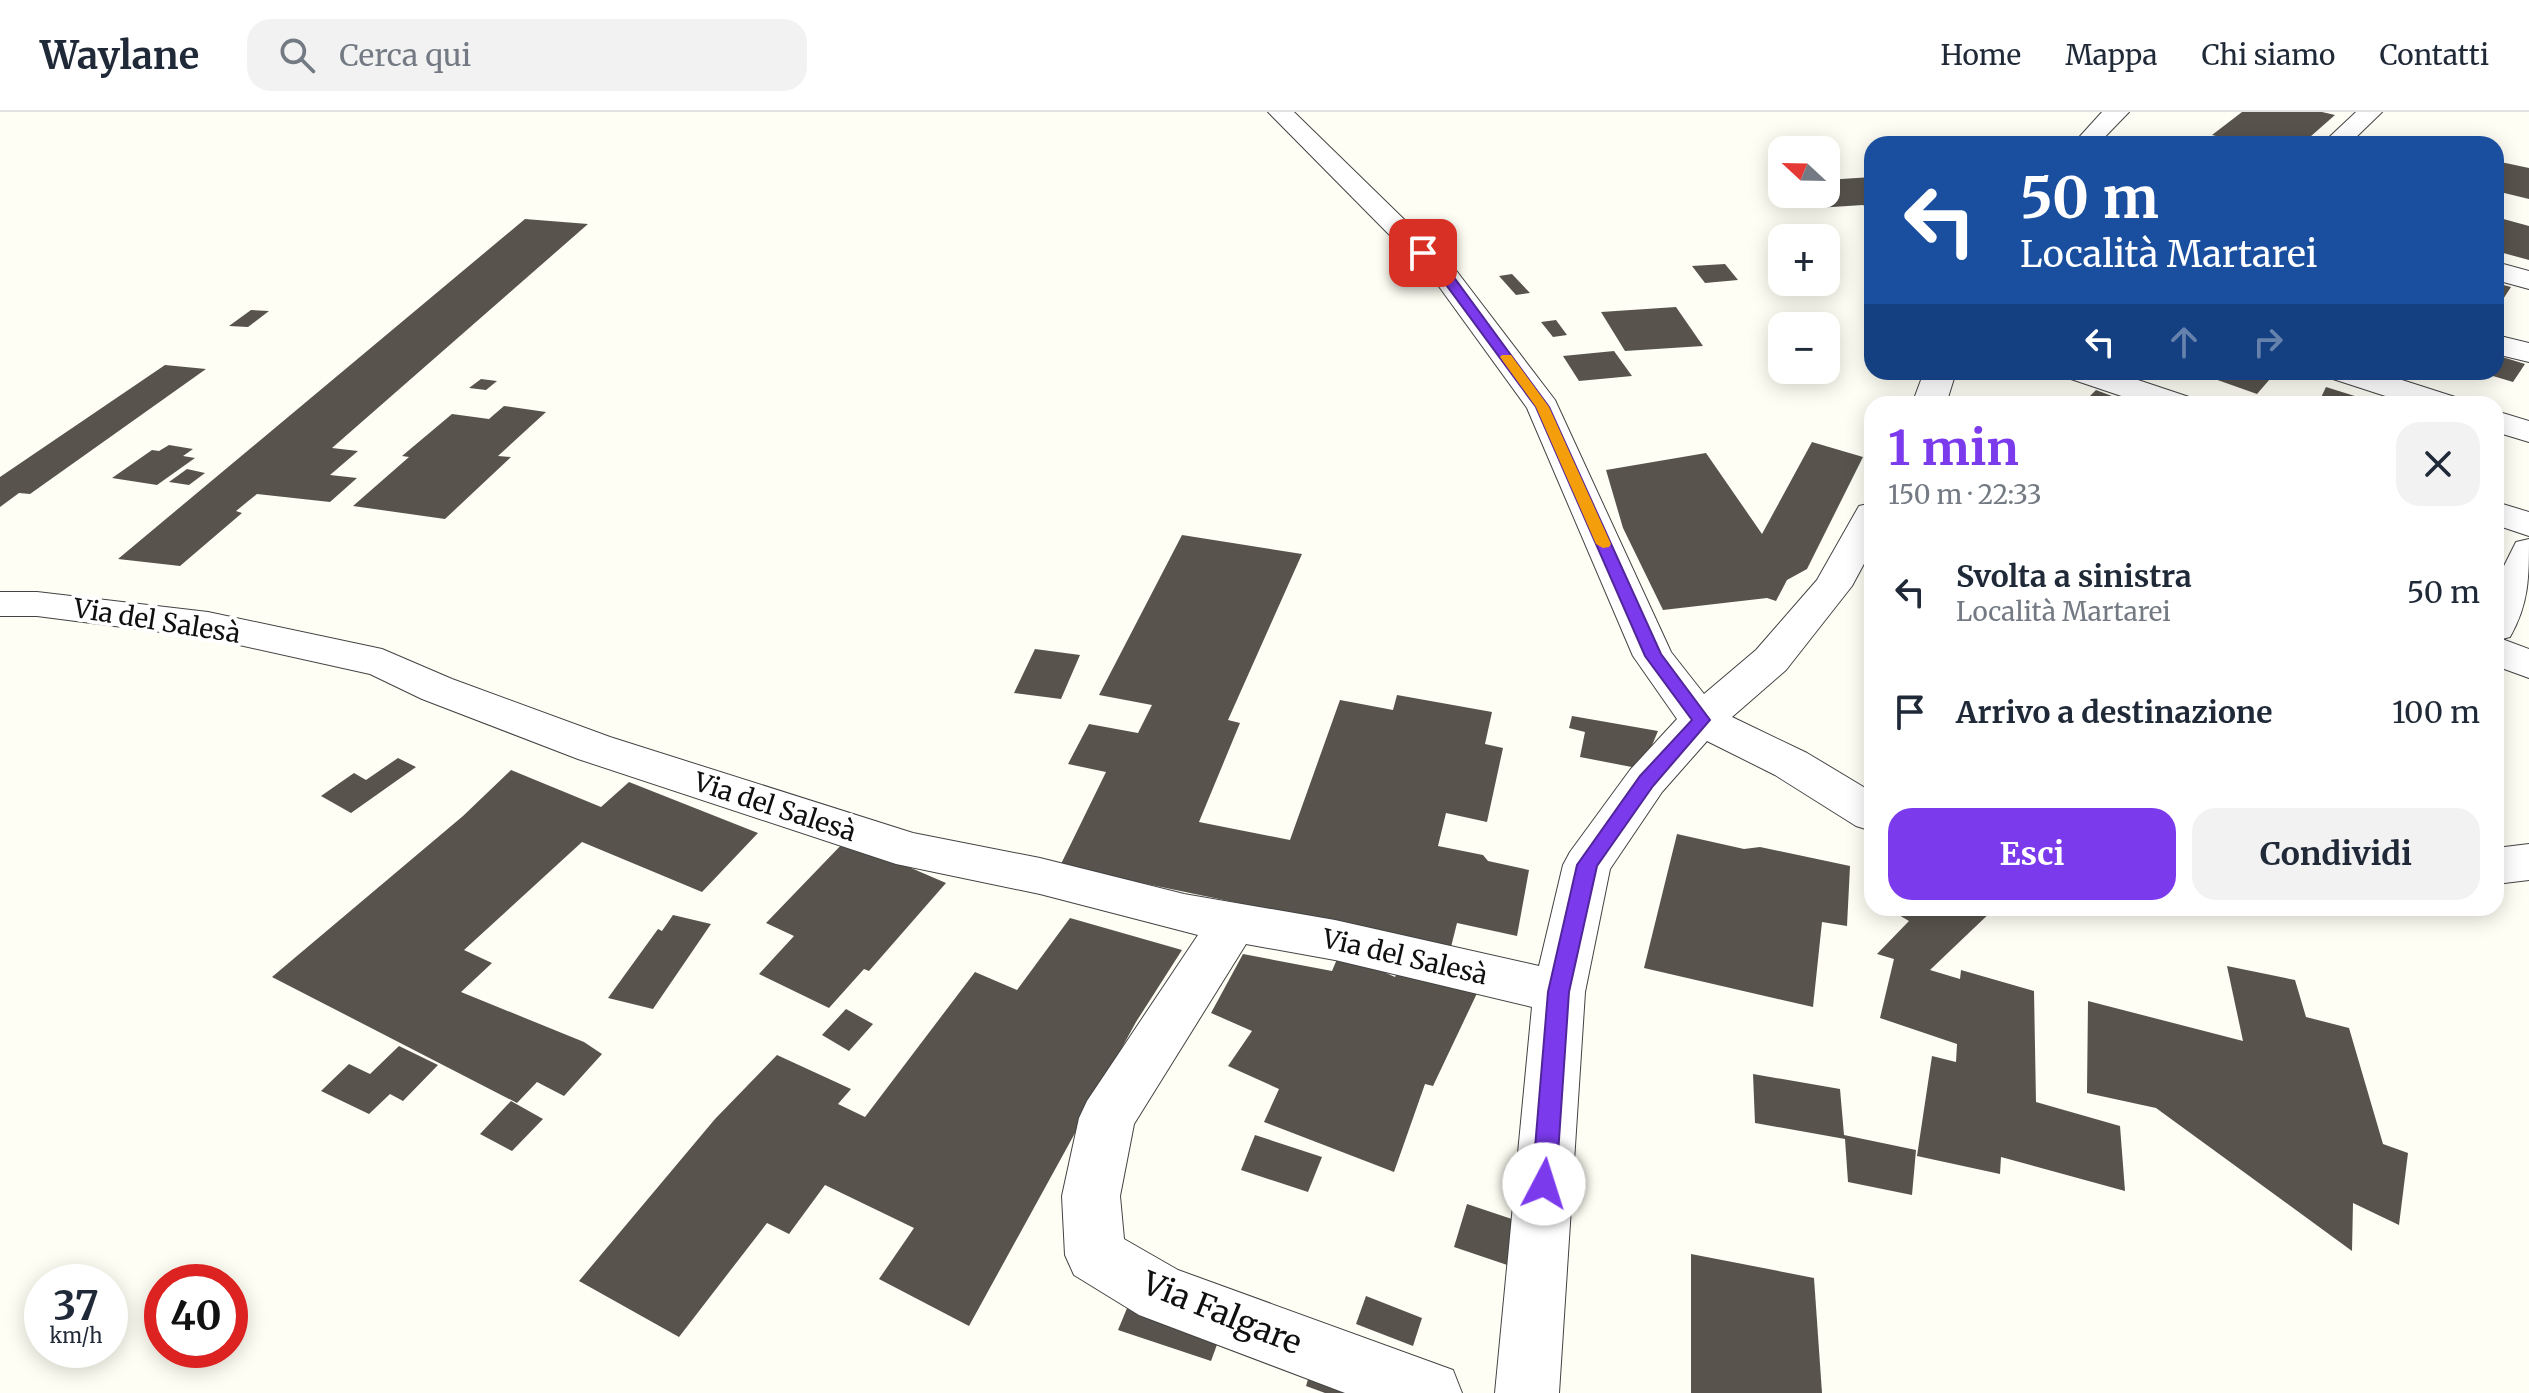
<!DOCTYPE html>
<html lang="it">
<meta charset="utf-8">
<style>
body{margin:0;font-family:Merriweather,serif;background:#f2f2f3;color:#1f2937;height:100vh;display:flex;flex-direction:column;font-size:30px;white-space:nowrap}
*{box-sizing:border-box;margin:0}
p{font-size:26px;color:#747a83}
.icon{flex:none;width:44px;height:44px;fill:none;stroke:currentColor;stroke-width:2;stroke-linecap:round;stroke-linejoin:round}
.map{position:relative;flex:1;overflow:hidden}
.sheet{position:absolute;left:1864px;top:284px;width:640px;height:520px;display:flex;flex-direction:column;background:#fff;border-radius:24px;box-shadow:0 4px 20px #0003}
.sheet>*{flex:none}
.hud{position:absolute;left:1864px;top:24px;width:640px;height:244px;border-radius:24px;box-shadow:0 4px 20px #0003;background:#1a4fa0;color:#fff;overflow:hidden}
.needle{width:52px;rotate:292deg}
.buttons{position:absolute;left:1768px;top:24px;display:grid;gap:16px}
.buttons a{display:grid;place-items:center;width:72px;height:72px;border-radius:16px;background:#fff;box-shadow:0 4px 20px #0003;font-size:40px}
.speed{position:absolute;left:24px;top:1152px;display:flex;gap:16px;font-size:40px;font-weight:700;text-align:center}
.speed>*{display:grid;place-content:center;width:104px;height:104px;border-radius:50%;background:#fff;box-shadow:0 4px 20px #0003;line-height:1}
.speed small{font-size:20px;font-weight:400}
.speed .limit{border:12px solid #d22;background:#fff;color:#111}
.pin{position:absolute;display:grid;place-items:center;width:68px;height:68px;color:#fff;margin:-34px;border-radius:16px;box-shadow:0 4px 12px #0006}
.me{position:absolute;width:88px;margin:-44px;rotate:5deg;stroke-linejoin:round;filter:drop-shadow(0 0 6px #0008)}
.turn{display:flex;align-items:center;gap:28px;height:168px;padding:0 24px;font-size:36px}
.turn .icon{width:104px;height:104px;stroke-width:2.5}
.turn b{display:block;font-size:56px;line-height:68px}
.lanes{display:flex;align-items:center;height:76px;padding:0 24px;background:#0003;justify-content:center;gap:40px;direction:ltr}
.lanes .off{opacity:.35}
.round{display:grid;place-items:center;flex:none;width:84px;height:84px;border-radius:24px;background:#f2f2f3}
.summary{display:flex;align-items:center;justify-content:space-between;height:136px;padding:0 24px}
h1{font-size:48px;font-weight:700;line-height:60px;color:#7c3aed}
.cta{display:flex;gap:16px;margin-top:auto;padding:16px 24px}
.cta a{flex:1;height:92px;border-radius:24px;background:#7c3aed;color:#fff;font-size:32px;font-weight:700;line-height:92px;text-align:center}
.cta a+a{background:#f2f2f3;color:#1f2937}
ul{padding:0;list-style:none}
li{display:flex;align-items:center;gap:24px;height:120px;padding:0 24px}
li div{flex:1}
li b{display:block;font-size:30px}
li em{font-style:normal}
header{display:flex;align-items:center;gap:48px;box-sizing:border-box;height:112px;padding:0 40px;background:#fff;border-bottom:2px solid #e0e1e3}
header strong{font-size:38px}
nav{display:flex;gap:44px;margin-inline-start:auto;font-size:28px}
.search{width:560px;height:72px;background:#f2f2f3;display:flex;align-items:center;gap:20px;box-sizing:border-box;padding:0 28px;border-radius:24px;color:#747a83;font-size:30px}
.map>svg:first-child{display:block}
.building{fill:#58544d}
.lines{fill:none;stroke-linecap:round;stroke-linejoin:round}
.minor-casing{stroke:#434343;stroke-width:2}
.minor{fill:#fff;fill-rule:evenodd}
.route{fill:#7c3aed;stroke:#51269a;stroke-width:2}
.slow{fill:#f59e0b}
.labels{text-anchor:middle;stroke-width:8;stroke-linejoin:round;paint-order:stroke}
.street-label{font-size:26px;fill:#101010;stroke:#fff}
.near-street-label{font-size:32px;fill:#101010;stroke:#fff}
</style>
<header>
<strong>Waylane</strong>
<div class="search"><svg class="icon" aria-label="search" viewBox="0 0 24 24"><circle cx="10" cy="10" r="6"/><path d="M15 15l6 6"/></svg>Cerca qui</div>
<nav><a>Home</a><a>Mappa</a><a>Chi siamo</a><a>Contatti</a></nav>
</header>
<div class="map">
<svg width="2529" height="1281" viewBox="0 0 2529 1281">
<rect width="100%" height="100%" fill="#fefef4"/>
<g class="building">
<path d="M2242,0h80l13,3 -33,29h-55l-35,-9z"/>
<path d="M2496,49l33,7v31l-33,-8z"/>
<path d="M1872,65v35l-9,-7 -46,3 -14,-14h23v-14z"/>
<path d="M2496,105l33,9v34l-33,-9z"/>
<path d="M525,107l63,5 -256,224 26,3 -28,24 27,3 -27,24 -73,-8 -21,17 6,2 -62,53 -62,-7z"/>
<path d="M1725,152l13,16 -33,3 -13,-17z"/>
<path d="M1512,162l18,19 -14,2 -17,-19z"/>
<path d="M2496,171l15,4 -15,23z"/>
<path d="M1676,195l27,39 -78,5 -24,-39z"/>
<path d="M251,198l18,1 -21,16 -19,-1z"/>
<path d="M1556,208l11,15 -14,2 -12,-15z"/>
<path d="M1614,239l18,25 -53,5 -16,-25z"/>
<path d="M2496,243l29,9 -12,18 -30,-9 13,-1z"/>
<path d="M165,253l41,4 -176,125 -11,-1 -19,14v-30z"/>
<path d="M2195,260h81l-19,22z"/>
<path d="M481,267l16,2 -11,9 -17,-2z"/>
<path d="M2326,275l51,16v1h-59z"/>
<path d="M2096,278l37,14h-51z"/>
<path d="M504,294l42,6 -48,44 13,1 -66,62 -92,-13 56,-49 -7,-1 50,-42 37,5z"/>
<path d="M1812,330l51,15 -56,112 -20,11 -11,21 -9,-3 -104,12 -40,-82 -17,-58 100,-17 56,81z"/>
<path d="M169,333l24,4 -10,7 12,2 -38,27 -45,-7 40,-28 7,1z"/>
<path d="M187,357l18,4 -16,12 -20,-3z"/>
<path d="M1182,423l120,19 -74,166 12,3 -41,99 91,18 50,-140 53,10 4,-15 95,17 -7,32 18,4 -16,74 -41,-9 -8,33 45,9 5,6 41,9 -12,66 -60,-13 -6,24 -391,-81 46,-94 -38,-8 21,-40 49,9 14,-28 -53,-10z"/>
<path d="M1035,537l45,6 -19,44 -47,-6z"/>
<path d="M1572,604l86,15 -16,38 -62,-12 5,-25 -16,-4z"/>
<path d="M398,646l18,9 -65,46 -30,-17 33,-23 12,7z"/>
<path d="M511,658l90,37 28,-25 129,51 -56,59 -120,-50 -118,108 28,13 -31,29 123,50 18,12 -38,42 -27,-14 -20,21 -245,-126 191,-161z"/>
<path d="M1677,722l67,15 16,-2 90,19 -3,60 -25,-4 -9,85 -169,-39z"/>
<path d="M846,728l100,43 -77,88 -5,-2 -35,39 -70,-34 35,-38 -28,-13z"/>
<path d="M1887,796h108l-65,62 30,9 1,-9 73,21 2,111 84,24 5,65 -124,-34 -1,17 -83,-18 15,-100 24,6 1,-18 -77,-26 14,-59 -17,-5 32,-33z"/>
<path d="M673,803l38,9 -58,85 -45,-11 50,-69 4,2z"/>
<path d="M1070,806l112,32 -46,72 -167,304 -90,-47 35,-51 -89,-43 -36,49 -22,-11 -88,114 -100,-56 136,-162 62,-64 74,34 -13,15 27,13 110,-145 42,18z"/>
<path d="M1340,840l55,25 9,-18 76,28 -47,99 -8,-2 -31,88 -130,-50 15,-33 -51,-23 24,-35 -41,-18 32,-59 89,17z"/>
<path d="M2227,854l68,14 11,37 43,11 34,116 25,9 -9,72 -46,-22 -1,48 -196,-143 -69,-15 1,-92 155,40z"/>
<path d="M846,897l27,15 -24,27 -27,-16z"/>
<path d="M399,934l39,19 -35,36 -13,-7 -21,20 -48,-23 28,-27 21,10z"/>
<path d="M1753,962l87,15 4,46 72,15 -4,45 -64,-13 -3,-43 -90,-16z"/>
<path d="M511,989l32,18 -31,32 -32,-17z"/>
<path d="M1255,1023l67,22 -14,35 -67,-22z"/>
<path d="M1467,1092l66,22 -11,44 -68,-23z"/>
<path d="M1691,1142l123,24 8,115h-131z"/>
<path d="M1366,1184l56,22 -9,28 -57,-22z"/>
<path d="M1130,1189l92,30 -11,30 -93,-31z"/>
<path d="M1313,1250l70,31h-58l-19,-7z"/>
</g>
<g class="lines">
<g class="minor-casing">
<g id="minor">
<path d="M1268,0h26l161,157 100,131 116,252 33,42 52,-44 61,-70 42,-74 13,-3v46l-20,37 -66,84 -54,47 75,36 65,39v39l-16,-5 -81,-51 -68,-34 -45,51 -52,77 -25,123 -26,401h-64l37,-386 -197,-47 -89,-16 -112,180 -14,72 4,43 54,31 275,100 9,23h-117l-206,-78 -65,-40 -9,-20 -3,-59 17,-78 8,-17 111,-166 -158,-41 -144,-30 -318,-105 -156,-60 -52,-25 -162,-36 -171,-22h-37v-24h37l171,20 174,37 70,30 158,58 303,96 127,25 144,36 151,26 204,46 24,-101 7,-13 60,-82 47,-51 -44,-63 -106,-248 -92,-127z"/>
<path d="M2102,0h27l-31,32h-25z"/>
<path d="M2356,0h26l-33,32h-27z"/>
<path d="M2496,150l33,9v18l-33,-9z"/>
<path d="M2496,223l33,8v19l-33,-8z"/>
<path d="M1924,260h32l-10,32h-34z"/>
<path d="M2066,260h48l75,25 5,7h-49l-74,-25z"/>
<path d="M2328,260h49l78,25 5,7h-50l-77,-25z"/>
<path d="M2496,299l33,10v21l-33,-10z"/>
<path d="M2496,390l33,10v24l-33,-11z"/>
<path d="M2529,427c0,38 0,65 -19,98l-8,2 27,10v29l-33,-12v-84l20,-40z"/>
<path d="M2529,732v36l-33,4v-36z"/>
</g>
</g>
<use href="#minor" class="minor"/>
</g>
<path class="route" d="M1419,138h8l23,22 99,135 112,247 49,66 -57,66 -56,80 -28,126 -13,192 -4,8 -8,3 -8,-3 -4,-8 16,-192 29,-127 63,-89 52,-56 -47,-64 -109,-249 -95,-129 -22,-23z"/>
<path class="slow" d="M1502,243h9l38,52 62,137 -2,3 -6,1 -7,-4 -60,-137 -36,-50z"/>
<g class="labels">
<g class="street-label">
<text transform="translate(157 509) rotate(9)" y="9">Via del Salesà</text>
<text transform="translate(775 695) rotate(18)" y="9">Via del Salesà</text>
<text transform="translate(1405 845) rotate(13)" y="9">Via del Salesà</text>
</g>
<g class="near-street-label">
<text transform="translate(1222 1201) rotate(22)" y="11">Via Falgare</text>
</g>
</g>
</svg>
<div class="buttons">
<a><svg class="needle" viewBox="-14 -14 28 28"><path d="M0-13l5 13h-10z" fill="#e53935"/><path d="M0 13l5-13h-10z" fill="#747a83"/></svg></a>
<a>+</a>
<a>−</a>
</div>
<div class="speed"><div>37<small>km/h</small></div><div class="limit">40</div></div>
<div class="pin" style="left:1423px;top:141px;background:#d93025"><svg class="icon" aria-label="arrive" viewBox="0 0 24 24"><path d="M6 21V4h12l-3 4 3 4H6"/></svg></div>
<svg class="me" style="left:1544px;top:1072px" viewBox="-20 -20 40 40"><circle r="19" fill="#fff"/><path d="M0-13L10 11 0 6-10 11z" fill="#7c3aed"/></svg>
<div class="hud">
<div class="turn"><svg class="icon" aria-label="left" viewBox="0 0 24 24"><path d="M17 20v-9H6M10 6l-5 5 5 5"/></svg><div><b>50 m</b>Località Martarei</div></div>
<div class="lanes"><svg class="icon" aria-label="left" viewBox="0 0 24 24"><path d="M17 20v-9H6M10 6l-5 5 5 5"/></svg><svg class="icon off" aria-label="ahead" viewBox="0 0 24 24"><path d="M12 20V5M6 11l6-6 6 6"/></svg><svg class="icon off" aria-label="right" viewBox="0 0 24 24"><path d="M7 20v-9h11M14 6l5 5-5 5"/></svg></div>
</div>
<section class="sheet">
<div class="summary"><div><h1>1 min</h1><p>150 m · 22:33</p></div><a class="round"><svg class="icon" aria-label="close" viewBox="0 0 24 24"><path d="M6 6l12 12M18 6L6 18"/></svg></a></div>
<ul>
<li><svg class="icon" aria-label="left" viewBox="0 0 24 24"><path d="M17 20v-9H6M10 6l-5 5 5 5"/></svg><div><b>Svolta a sinistra</b><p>Località Martarei</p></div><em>50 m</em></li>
<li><svg class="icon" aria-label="arrive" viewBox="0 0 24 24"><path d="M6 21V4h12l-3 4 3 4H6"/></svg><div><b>Arrivo a destinazione</b></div><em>100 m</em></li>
</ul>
<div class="cta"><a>Esci</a><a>Condividi</a></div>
</section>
</div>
